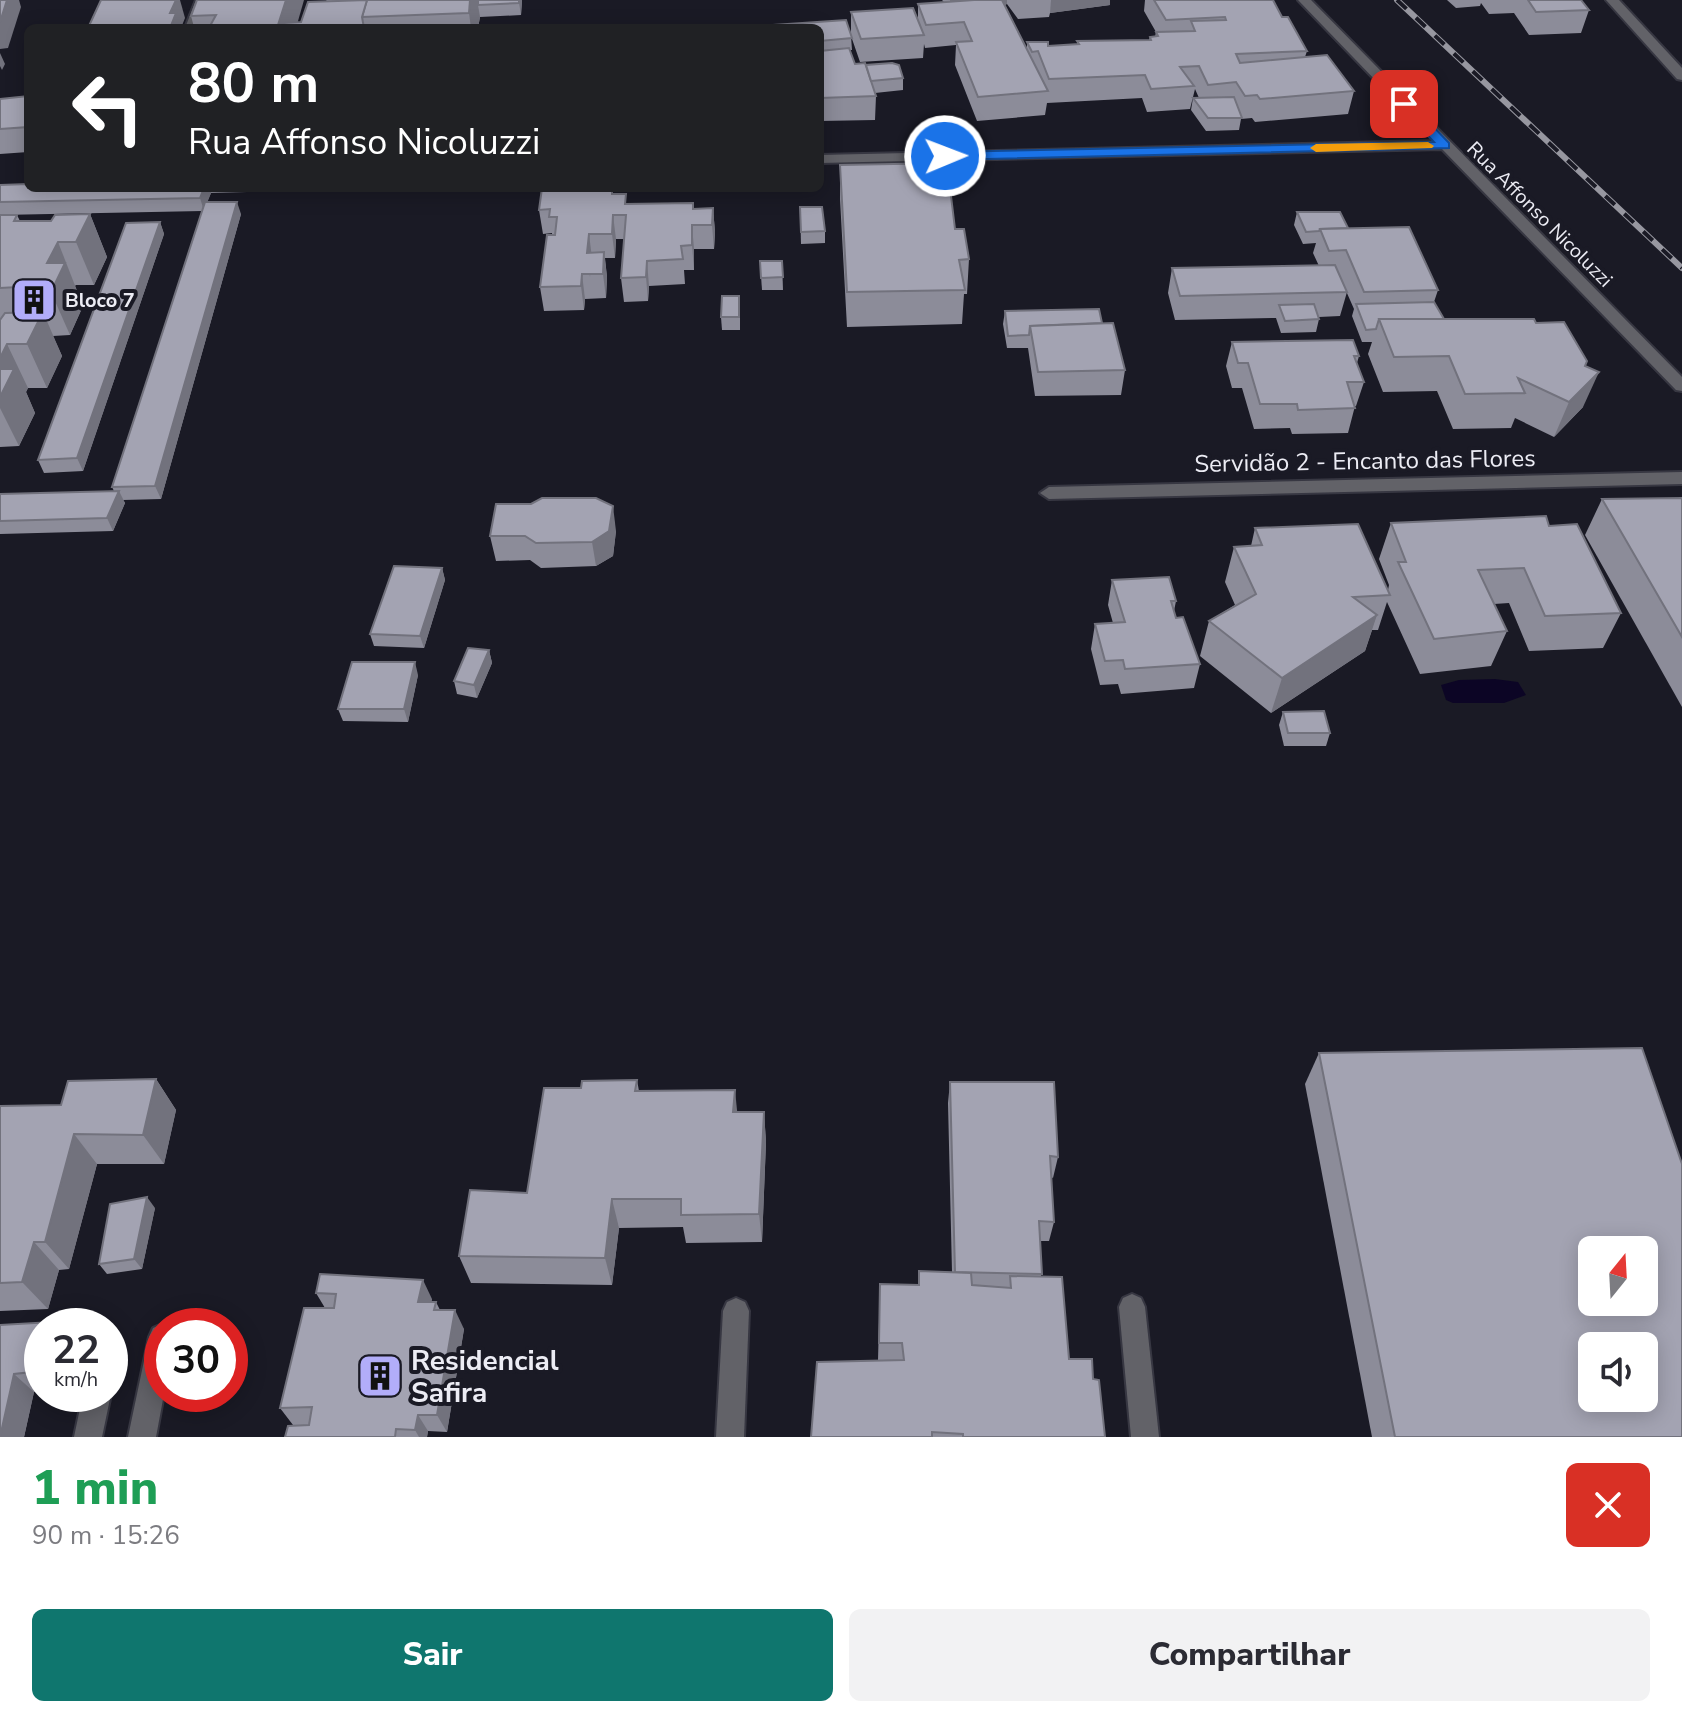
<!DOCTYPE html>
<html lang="pt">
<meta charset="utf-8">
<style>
body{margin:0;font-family:"Nunito Sans",sans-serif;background:#f2f2f3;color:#2b2b33;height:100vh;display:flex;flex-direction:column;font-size:30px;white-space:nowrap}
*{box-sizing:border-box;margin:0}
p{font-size:26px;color:#7c7c81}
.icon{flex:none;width:44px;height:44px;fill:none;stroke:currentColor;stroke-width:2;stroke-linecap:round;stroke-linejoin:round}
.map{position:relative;height:1437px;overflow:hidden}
.details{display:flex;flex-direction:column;background:#fff;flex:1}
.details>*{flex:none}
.top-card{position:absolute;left:24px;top:24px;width:800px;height:168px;border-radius:12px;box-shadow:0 4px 20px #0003;background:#202124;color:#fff;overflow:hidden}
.needle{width:52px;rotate:18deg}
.fabs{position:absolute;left:1578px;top:1236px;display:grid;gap:16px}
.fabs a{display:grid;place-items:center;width:80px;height:80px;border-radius:12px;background:#fff;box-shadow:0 4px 20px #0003;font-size:40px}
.speed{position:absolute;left:24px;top:1308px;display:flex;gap:16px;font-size:40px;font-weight:700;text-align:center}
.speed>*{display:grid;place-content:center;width:104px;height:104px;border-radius:50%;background:#fff;box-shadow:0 4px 20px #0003;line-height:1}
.speed small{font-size:20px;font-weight:400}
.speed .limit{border:12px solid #d22;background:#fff;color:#111}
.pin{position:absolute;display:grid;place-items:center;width:68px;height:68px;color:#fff;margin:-34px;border-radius:16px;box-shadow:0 4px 12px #0006}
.me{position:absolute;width:88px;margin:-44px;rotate:89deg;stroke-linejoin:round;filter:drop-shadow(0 0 6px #0008)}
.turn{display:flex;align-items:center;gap:28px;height:168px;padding:0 32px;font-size:36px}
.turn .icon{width:104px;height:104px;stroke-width:2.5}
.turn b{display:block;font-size:56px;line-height:68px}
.round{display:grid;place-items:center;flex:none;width:84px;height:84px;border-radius:12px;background:#f2f2f3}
.summary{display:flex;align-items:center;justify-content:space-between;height:136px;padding:0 32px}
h1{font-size:48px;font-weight:800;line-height:60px;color:#1e9e55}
.button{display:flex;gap:16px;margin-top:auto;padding:16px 32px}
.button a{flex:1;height:92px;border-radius:12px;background:#0f766e;color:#fff;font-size:32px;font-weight:800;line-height:92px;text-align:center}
.button a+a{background:#f2f2f3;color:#2b2b33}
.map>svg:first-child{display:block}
.water{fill:#0c0525}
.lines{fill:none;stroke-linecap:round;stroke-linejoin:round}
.minor-casing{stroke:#373742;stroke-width:4}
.minor{fill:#626268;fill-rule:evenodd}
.rail-casing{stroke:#9797a0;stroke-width:6}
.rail{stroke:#1a1a25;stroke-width:4;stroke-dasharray:13;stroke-linecap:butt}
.wall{fill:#8c8c99}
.shaded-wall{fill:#72727d}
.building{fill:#a3a3b2;stroke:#72727d;stroke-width:2;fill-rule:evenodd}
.route{fill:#1a73e8;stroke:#114b97;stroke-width:2}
.slow{fill:#f59e0b}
.labels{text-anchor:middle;stroke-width:8;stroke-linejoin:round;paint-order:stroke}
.far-street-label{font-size:20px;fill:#ececf4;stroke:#1a1a25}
.far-poi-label{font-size:20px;font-weight:bold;fill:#ececf4;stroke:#1a1a25;text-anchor:start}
.street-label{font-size:24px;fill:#ececf4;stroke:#1a1a25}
.near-poi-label{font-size:28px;font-weight:bold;fill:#ececf4;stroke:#1a1a25;text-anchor:start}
</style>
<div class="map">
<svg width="1682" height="1437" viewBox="0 0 1682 1437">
<rect width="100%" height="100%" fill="#1a1a25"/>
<path class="water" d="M1495,679l23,3 8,13 -22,8h-51l-7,-3 -5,-15 18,-5z"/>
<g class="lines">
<g class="minor-casing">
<g id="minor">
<path d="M196,0h12l-11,28h-12z"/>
<path d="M1298,0h13l371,377v14l-6,-1 -234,-241 -622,14v-8l614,-14z"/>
<path d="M1606,0h13l63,68v12l-5,-1z"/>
<path d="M1682,472v12l-633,15 -9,-6 9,-6z"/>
<path d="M1132,1294l9,4 4,9 14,130h-28l-12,-130 4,-9z"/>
<path d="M736,1298l9,4 4,9 -5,126h-28l7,-126 4,-9z"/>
<path d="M162,1324l6,2h-6l2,68 -8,43h-28l21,-100 4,-9z"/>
<path d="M110,1392l1,2 -9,43h-28l9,-43z"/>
</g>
</g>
<use href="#minor" class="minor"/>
<g class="rail-casing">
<path id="rail" d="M1397,0l285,268"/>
</g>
<use href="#rail" class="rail"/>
</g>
<g class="wall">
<path d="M197,0l100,23 4,-1 26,-22h195l-1,15 -41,2 -2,11h-289l5,-1 -3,-11z"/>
<path d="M942,0h168v5l-60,8 -1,4 -31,2 -11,-15 -2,1 22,44v-7h21v4l29,-1v-4l72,-1 1,-3h5l1,-5 -12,-21 1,-11h128l9,17h6l19,34 -2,6 22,-2 27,36 -6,23 -93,8 -3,-4 -11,1 -2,11 -33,1 -15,-21 2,-12h6l-4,-9 -5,20 -43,3 -5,-14 -95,5 -2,12 -68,6 -22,-56 1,-20 -31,3 -1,-4 -1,14 -63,4 -9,-26 1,14h-2l5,14 10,-1 1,2 26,-2 7,2 4,13v12l-28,3 1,3 -1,24 -55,1v-93h-46v-3l72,-5 5,15v-23l62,-4 5,12v-16l26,-2z"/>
<path d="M1447,0h134l8,10 -8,23 -52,2 -15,-22 -25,1 -8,-11 -1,3 -24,2z"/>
<path d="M28,96v56l-28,2v-55z"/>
<path d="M840,165l115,64 14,30 -2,35h-3l-2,30 -115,3 -7,-128z"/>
<path d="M0,185l28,3h221l-2,4 -36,1 -4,9 34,12 -80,285 -38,1 2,3 -12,28 -113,3v-40l114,-3 -2,-4 90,-276 -202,4z"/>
<path d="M601,190l12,4 14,10 66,5 20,-1 2,24 -1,17h-20v21h-10l1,14 -36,2 -1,15 -24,1 -3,-24 3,-39h-8l-1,19h-10l2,19 -1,21 -21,1 -1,11 -40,1 -4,-24 12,-52v-2l-9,1 -4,-24z"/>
<path d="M800,207l25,24v12l-24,1z"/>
<path d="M1297,212l51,16 90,62 -4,12 10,17 92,4 49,44 -2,40 -29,30 -39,-19 -4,10 -58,1 -16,-38 -54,1 -15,-38 4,-12h-10l-10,-26 2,-7 -15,-34 8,17 -7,24 -21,1v2l-3,13 -35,1 -5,-15 -101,2 -7,-27 4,-25 147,-2 -6,-13 3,-10 -13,1 -9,-19z"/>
<path d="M90,214l17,43 -13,28h-18l-1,1 8,20 -13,29 -17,1 9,20 -15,32h-19l-2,4 9,21 -16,33 -19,1v-232h17l3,6h31z"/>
<path d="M160,222l4,12 -81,237 -39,2 -6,-13z"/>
<path d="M760,261h22l1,29h-21z"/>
<path d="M740,308v22h-18l-1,-13z"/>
<path d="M1005,311l97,12 23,47 -4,25 -86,1 -7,-48h-21l-4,-24z"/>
<path d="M1232,342l127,14 -2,7 7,19 -8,24h-1l-7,27 -56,1 -2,-6 -36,1 -12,-41h-10l-6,-22z"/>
<path d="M1682,498v209l-97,-172 17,-36z"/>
<path d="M1391,523l158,3 72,87 -18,35 -74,3 -20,-48 -15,1 13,27 -16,35 -71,8 -33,-72 -9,28h-6l-7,21 -94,62 -71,-57 9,-35 26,-16 -10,-23 9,-35 17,-1 4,-18 133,62 1,-5 -10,-26z"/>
<path d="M616,531l-3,25 -17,10 -55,2 -11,-8 -34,1 -6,-25z"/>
<path d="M442,568l3,12 -21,68 -50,-2 -4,-12z"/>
<path d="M1112,580l64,21 -2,10 2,7 24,46 -6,24 -73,6 -3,-10 -18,1 -9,-36 4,-25 18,-1 -5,-18z"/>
<path d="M489,650l3,13 -15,35 -20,-4 -3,-13z"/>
<path d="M418,675l-10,47 -65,-1 -5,-12z"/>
<path d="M1283,712l47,21 -4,13h-42l-5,-21z"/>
<path d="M1319,1053l363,384h-310l-67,-353z"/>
<path d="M156,1079l20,31 -12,54h-67l-28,105 -10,1 -11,39 -48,2v-205l61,-1z"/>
<path d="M637,1080l2,11 98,21h27l2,30 -4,100 -76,1 -3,-16 -64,1 -7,57 -141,-2 -12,-27 68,-63 54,-105z"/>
<path d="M950,1082l108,75 -5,21 -2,-1 3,45 -5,19h-9l1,36 28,82 24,20 12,58h-294l67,-77 2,-76 38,1 1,-14 33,1 -4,-169z"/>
<path d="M155,1208l-13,61 -35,5 -8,-10z"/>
<path d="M316,1293l116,6 -1,3h5l4,8 24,19 -17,103 -19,-1 -1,6h-142l24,-12h-16l-13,-17 45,-100z"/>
<path d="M0,1325l42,1v65l-8,1 -10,45h-24z"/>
</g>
<g class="shaded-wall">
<path d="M7,0h12l2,7 -13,41 -8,1v-27z"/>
<path d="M176,0h4l5,18 -4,10h-11v-15z"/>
<path d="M286,0h18l-8,28h-41z"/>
<path d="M470,0h9l-1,5 2,12 -2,11h-7l-2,-15z"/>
<path d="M519,0h3l-1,15 -2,-12z"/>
<path d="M950,0h57v4l-57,7z"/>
<path d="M1051,0h59v5l-60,8z"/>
<path d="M0,53l5,11 -3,6 -2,-4z"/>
<path d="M204,188h6l1,5 -7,18 -4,-13z"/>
<path d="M237,202l4,12 -80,285 -6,-13z"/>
<path d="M713,208l2,24 -1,17 -2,-24z"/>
<path d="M90,214l17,43 -13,28 -18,-43z"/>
<path d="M613,215l3,24 -1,19 -3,-24z"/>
<path d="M160,222l4,12 -81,237 -6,-13z"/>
<path d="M692,225l2,24v21l-2,-25z"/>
<path d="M589,234l3,24 -2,19 -3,-24z"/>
<path d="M58,242l25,64 -13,29 -19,-43 -4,-29z"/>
<path d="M604,252l3,25 -1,21 -3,-24z"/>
<path d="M647,261l2,25 -1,15 -2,-24z"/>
<path d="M582,274l3,25 -1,11 -3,-24z"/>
<path d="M43,312l19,44 -15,32 -20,-44z"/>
<path d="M7,344l21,44 -2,4 9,21 -16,33 -19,-38v-50z"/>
<path d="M1599,372l-16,35 -29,30 15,-35z"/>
<path d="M119,491l6,12 -12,28 -6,-13z"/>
<path d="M613,506l3,25 -3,25 -17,10 -4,-24z"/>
<path d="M442,568l3,12 -21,68 -4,-12z"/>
<path d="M1377,615l-12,36 -94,62 11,-35z"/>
<path d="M489,650l3,13 -15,35 -3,-13z"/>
<path d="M415,662l3,13 -10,47 -4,-13z"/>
<path d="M156,1079l20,31 -12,54 -21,-29z"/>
<path d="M735,1090l3,30 -5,-8z"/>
<path d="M764,1112l2,30 -4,100 -3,-28z"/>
<path d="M74,1134l23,30 -28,105 -24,-27z"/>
<path d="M147,1197l8,11 -13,61 -8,-10z"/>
<path d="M612,1199l7,29 -7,57 -7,-27z"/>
<path d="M34,1242l25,28 -11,39 -26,-27z"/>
<path d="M423,1280l9,19 -4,22 -10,-19z"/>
<path d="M455,1310l9,19 -17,103 -10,-17z"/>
<path d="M14,1374l20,18 -10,45h-24z"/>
<path d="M418,1415l10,16 -1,6h-8l-4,-7z"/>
</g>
<g class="building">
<path d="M0,0h7l-7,22z"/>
<path d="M101,0h75l-6,13h6l-6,15h-82z"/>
<path d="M197,0h89l-8,25 -23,3h-66l21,-2 6,-11 -25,1z"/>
<path d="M367,0h103l-1,13 -107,4z"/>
<path d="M367,0l-5,17 2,11h-81l1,-5 17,-1 7,-20z"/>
<path d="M478,0h41v3l-41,2z"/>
<path d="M974,0h28l46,91 -70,6 -22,-55 16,-1 -8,-19 -38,3 -8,-21z"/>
<path d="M1154,0h119l9,17h6l19,34 -71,3 4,9 87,-8 27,36 -94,8 -3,-4 -12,1 -9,-14 -28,3 -9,-19 -19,1 14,19 -43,3 -6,-14 -96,4 -11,-28 -6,1 -5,-10h21v4l31,-2 -2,-3 74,-1 -1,-3 8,-1 -2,-4 39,-1 -4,-10 35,-1 -1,-3 -59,3z"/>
<path d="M1528,0h53l8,10 -53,2z"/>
<path d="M913,8l11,27 -63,4 -10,-27z"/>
<path d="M846,20l6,18 -32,3v-13h-45l-1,-3z"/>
<path d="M849,48l6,16 10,-1 11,33 -56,2v-47z"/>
<path d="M892,63l7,2 4,13 -32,3 -5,-16z"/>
<path d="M28,96v31l-28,2v-30z"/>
<path d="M1234,97l8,21h-34l-15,-20z"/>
<path d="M947,163l8,66h9l5,30 -10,1 6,30 -118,2 -7,-127z"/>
<path d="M28,184v4h176l-4,10 -200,4v-17z"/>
<path d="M542,188h58v2h12v4h14l-1,10 68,-1v6l20,-1 -1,17h-20v20l-11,1 2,13 -36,2 -1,16 -25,1 5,-63h-13l-1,19h-23l-2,19 17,-1 -1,22h-21l-1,12 -41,1 7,-52h8l2,-18h-8l1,-8 -11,1z"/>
<path d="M205,202h32l-82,284 -43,1z"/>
<path d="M800,207h22l3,24 -24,1z"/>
<path d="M1297,212h43l8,16 -28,1 -1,2 -13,1z"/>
<path d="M90,214l-14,28h-18l-11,21h18l-14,29 -37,2 3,-7 -17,1v-73h17l-3,6h37l4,-6z"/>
<path d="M160,222l-83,236 -39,2 88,-237z"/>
<path d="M1409,227l29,63 -74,2 -18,-42 -17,1 -9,-22z"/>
<path d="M760,261h22l1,16 -22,1z"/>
<path d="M1335,265l12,27 -167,4 -8,-28z"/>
<path d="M722,296h17v21h-18z"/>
<path d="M1434,302l10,17h-65l-3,10 -10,1 -10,-26z"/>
<path d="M1314,304l5,15 -34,2 -6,-16z"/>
<path d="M1099,309l3,14 -72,3 -1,9 -21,1 -3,-25z"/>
<path d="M43,312l-16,32h-20l-7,14v-38l5,-7z"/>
<path d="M1379,319h155l2,4 28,-1 23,39 -2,5 14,6 -30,30 -51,-24 7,15 -60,1 -16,-38 -55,1z"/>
<path d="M1113,323l12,47 -87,2 -8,-46z"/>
<path d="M1353,340l6,16h-5l10,26h-17l8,26 -57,2 -1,-6h-37l-12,-41h-10l-6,-21z"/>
<path d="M0,369h14l-14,28z"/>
<path d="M119,491l-12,27 -107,3v-27z"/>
<path d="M542,498h54l17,8 -4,25 -17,11 -56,1 -11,-7h-35l6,-32h35z"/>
<path d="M1682,498v139l-80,-138z"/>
<path d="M1546,516l3,10 28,-2 44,89 -76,3 -21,-48 -46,2 29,61 -73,8 -36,-77h8l-15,-39z"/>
<path d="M1358,524l32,71 -37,2 24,18 -95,63 -73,-57 47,-27 -22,-47 28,-2 -7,-17z"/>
<path d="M394,566l48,2 -22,68 -50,-2z"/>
<path d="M1169,577l7,24h-5l5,17 7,-1 17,47 -75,5 -2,-9 -18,1 -10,-37 30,-2 -13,-42z"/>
<path d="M468,648l21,2 -15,35 -20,-4z"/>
<path d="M352,662h63l-11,47h-66z"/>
<path d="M1324,711l6,22h-42l-5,-21z"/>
<path d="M1642,1048l40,116v273h-287l-76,-384zM1592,1250h52v52h-52zM1592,1346h52v52h-52z"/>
<path d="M156,1079l-13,56 -69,-1 -29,108h-11l-12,40 -22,1v-177l61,-1 7,-24z"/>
<path d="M637,1080l-2,11 100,-1 -2,22h31l-5,102 -78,1v-16h-69l-7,59 -146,-2 11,-66 57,3 17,-105h37l1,-7z"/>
<path d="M950,1082h104l4,75 -8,-1 4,66 -15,-1 3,53 -87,-2z"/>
<path d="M147,1197l-13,62 -35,5 11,-60z"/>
<path d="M919,1271l52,2 1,12 39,3 -1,-12 52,1 7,82h23l1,20 6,1 6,57h-142v-3l-31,-2v5h-121l6,-75 87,-2 -2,-17h-23l1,-59 39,1z"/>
<path d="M320,1274l103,6 -5,22h18l-2,8h21l-18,105h-19l-3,15 -19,-1 -1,8h-110l3,-11 21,-1 3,-18 -32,1 24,-100h30l2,-14 -20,-1z"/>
<path d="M52,1322l-1,4h-9v40l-1,5 -27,3 -14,63v-112z"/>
</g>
<path class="route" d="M1400,101h9l40,42v5l-504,12 -6,-4 6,-4 489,-10 -34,-36z"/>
<path class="slow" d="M1428,142l6,4 -2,2 -116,4 -6,-4 6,-4z"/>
<defs>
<g id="building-square" transform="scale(2.3)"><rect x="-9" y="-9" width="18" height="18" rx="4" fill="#b2adf9" stroke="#1a1a25"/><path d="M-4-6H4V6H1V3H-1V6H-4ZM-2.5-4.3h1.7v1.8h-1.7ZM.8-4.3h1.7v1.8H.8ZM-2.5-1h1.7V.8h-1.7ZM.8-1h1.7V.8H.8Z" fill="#111"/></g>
</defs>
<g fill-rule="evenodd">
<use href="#building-square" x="34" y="300"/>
<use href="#building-square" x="380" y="1376"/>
</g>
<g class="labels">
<g class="far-street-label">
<text transform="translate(1540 214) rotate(45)" y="7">Rua Affonso Nicoluzzi</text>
</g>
<g class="far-poi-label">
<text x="65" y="307">Bloco 7</text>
</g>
<g class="street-label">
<text transform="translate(1365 461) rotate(-1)" y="8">Servidão 2 - Encanto das Flores</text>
</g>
<g class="near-poi-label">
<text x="411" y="1370">Residencial<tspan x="411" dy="32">Safira</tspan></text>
</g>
</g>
</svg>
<div class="fabs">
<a><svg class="needle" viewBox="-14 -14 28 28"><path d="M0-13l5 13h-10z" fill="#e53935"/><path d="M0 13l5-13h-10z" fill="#7c7c81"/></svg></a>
<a><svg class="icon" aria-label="sound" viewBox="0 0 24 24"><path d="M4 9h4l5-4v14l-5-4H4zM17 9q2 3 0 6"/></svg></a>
</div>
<div class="speed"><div>22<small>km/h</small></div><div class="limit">30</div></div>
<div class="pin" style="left:1404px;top:104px;background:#d93025"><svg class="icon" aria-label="arrive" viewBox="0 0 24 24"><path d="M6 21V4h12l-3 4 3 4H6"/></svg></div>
<svg class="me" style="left:945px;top:156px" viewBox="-20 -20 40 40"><circle r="17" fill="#1a73e8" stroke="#fff" stroke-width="3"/><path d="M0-11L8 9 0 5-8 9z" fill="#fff"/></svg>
<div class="top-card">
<div class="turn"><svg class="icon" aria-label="left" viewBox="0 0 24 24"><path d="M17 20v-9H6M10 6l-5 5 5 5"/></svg><div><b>80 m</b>Rua Affonso Nicoluzzi</div></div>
</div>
</div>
<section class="details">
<div class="summary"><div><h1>1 min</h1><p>90 m · 15:26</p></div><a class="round" style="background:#d93025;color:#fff"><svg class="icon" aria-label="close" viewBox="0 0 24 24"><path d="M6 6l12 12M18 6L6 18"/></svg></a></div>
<div class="button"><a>Sair</a><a>Compartilhar</a></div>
</section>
